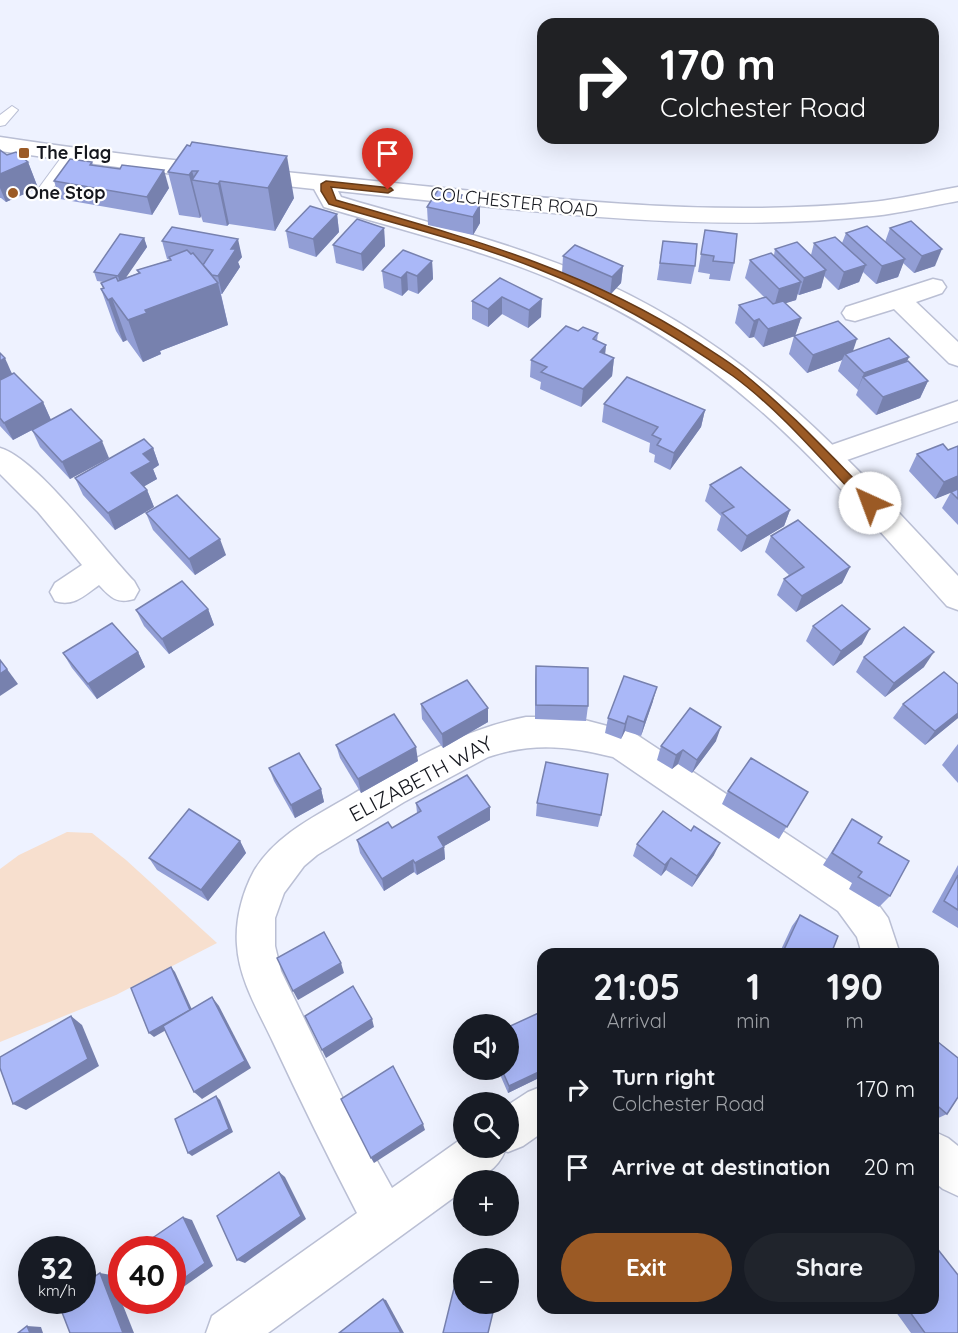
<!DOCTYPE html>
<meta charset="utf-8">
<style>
body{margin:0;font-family:Quicksand,sans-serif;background:#20242c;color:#f1f3f6;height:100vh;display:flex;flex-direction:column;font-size:22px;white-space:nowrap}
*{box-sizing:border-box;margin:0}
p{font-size:20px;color:#9ea1a6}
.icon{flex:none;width:33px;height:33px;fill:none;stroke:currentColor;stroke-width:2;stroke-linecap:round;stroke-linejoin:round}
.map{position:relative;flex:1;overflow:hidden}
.sheet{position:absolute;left:537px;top:948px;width:402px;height:366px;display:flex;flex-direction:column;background:#171b24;border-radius:18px;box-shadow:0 6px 24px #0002}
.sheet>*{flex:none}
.guide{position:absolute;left:537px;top:18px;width:402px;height:126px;border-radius:18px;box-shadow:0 6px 24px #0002;background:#202124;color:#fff;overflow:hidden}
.fabs{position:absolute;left:453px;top:1014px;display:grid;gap:12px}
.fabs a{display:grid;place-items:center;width:66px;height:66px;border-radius:50%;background:#171b24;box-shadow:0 6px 24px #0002;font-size:30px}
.speed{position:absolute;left:18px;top:1236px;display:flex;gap:12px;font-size:30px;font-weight:700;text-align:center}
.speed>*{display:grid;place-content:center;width:78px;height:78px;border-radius:50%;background:#171b24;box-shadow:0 6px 24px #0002;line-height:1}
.speed small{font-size:15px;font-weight:400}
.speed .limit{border:9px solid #d22;background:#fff;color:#111}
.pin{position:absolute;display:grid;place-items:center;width:51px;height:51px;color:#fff;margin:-62px -26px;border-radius:50% 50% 50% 0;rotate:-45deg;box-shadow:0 0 6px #0007}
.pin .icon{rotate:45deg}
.me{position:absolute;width:66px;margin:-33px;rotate:317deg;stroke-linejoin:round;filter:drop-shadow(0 0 4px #0008)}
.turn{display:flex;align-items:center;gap:21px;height:126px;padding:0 24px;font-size:27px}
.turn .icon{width:78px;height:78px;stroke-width:2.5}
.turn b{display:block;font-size:42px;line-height:51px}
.eta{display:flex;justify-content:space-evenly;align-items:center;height:102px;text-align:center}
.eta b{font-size:36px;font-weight:800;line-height:42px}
.button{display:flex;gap:12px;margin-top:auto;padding:12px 24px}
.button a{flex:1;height:69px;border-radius:36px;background:#9b5a25;color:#fff;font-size:24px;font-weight:800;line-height:69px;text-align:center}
.button a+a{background:#20242c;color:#f1f3f6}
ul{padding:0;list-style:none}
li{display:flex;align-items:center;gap:18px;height:78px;padding:0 24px}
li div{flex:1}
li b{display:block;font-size:22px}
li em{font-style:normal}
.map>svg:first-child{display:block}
.green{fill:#f7dfce}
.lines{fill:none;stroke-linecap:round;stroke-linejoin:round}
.lane-casing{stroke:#babfd4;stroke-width:2}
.street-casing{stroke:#babfd4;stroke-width:3}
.secondary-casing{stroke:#babfd4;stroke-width:3}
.lane{fill:#fff;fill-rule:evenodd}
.street{fill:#fff;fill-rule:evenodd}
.secondary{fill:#fff;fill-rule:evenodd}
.wall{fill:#929ed5}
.shaded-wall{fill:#7781ae}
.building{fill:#aab8f8;stroke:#7781ae;stroke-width:1.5}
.route{fill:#9b5a25;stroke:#653a18;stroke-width:1.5}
.poi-dot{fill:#9b5a25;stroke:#fff;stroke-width:2}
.labels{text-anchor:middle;stroke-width:4.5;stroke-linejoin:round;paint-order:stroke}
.far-poi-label{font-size:18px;font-weight:bold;fill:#15171e;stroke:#fff;text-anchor:start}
.far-street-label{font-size:18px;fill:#15171e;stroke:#fff}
.street-label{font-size:21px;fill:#15171e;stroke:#fff}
</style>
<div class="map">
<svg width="958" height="1333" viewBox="0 0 958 1333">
<rect width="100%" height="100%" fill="#eef2ff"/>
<path class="green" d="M67,832l25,1 34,27 91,83 -101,52 -116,47v-173l19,-14z"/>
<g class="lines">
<g class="lane-casing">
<g id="lane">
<path d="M12,106l6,4 -13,15 -5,1v-11z"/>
<path d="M71,150l7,4 -27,37h-10l-2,-3 2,-3 25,-34z"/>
</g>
</g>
<g class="street-casing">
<g id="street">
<path d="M933,279l9,2 4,6 -4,6 -26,9 42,40v24l-9,-3 -55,-54 -39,12 -9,-2 -4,-6 4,-6z"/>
<path d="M958,401v20l-131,46 -10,-3 -4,-7 4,-7z"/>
<path d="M0,448c38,11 103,101 134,133l5,9 -5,9c-17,5 -23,-1 -35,-14 -15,11 -26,22 -44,16l-5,-9 5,-9 27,-18 -44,-53 -38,-38z"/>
<path d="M526,717h47l61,16 230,152 24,33 12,36h-38l-5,-17 -19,-26 -225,-154c-44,-11 -81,-15 -125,0l-84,45 -87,53 -13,11 -20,27 -9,25v28l6,25 65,134 46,83 72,-51v11h44v-43l20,-13 15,-6v46l-20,14 -15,6 -3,-1c-7,17 -23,29 -41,29v10l-196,143h-62l6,-17 145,-103c-29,-56 -57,-113 -84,-171 -14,-30 -34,-62 -36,-97 -2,-24 5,-52 17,-74 22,-37 64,-56 99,-77 55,-32 110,-65 173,-77z"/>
<path d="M933,1131l15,7 10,8v50l-15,-7 -10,-8z"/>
</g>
</g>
<g class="secondary-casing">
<path id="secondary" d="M0,137c131,20 262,33 394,46 158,16 319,35 478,19 29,-3 57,-10 86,-15v14c-28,5 -56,12 -85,15 -178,19 -358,-7 -535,-25l3,6c81,24 164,44 243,77 162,68 257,177 374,302v34l-11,-4c-118,-131 -214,-249 -382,-321 -77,-34 -160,-54 -241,-78l-10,-18 -167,-18 -147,-20z"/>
</g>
<use href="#lane" class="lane"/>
<use href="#street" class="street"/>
<use href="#secondary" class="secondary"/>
</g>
<g class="wall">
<path d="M187,145l107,53 -19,33 -46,-7 -2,2 -24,-4 -2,-6 -1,2 -21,-3 -11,-43z"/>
<path d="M0,150l7,5 21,7 10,26 -32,14 -5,-4h-1z"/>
<path d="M92,162l1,3 76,23 -17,27 -92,-16 -6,-18z"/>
<path d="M462,195v7l18,21 -7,12 -45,-10 -1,-18z"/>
<path d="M337,214l2,18 -23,25 -27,-9 -3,-17z"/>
<path d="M172,227l70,30 -4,5 2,5 -18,27h-1l7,31 -68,26 1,3 -18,8 -16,-22 -4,2 -7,-11 -15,-42 2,-1 -2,-5 2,-1 -6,-1 -3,-9 50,-34 3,9 -22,31 13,-5 -1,-3 33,-10 -3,-1 -5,-18z"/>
<path d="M384,228l1,18 -22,25 -27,-8 -3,-18z"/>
<path d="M890,228l45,38 -21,7 -11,-10 -5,14 -22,7 -13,-12 -4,10 -21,8 -14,-14 -3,12 -22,7 -2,-1 -1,6 -11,3 16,15 -6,18 58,15 56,6 -2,4 21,20 -8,17 -44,17 -20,-20 2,-5 -20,-19 4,-11 -35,13 -18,-19 5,-18 -31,11 -9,-10 -5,1 -14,-15 4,-18 25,-8 -19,-19 5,-18 24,-5 1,-6 36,6 3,-12h28l4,-10 39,9z"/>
<path d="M705,230l29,33 -4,18 -21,-2 1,-5 -12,-2z"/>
<path d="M663,241l32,25 -4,18 -34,-4z"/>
<path d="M563,256l60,10 -2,17 -11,12 -48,-22z"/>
<path d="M432,261l1,18 -15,15 -10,-4 -6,6 -18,-8 -2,-17z"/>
<path d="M500,278l41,39 -13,11 -26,-14 -14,13 -16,-8v-18z"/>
<path d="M578,331l20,2 -1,8 9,4 -1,9 9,4 -2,18 -31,31 -41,-18 1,-7 -11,-5 1,-17z"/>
<path d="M0,353l12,21 31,28 8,18 -38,20 -13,-14z"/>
<path d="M604,404l101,6 -4,17 -31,43 -16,-8 1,-7 -6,-3 1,-9 -48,-21z"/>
<path d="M32,430l77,28 -39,21 -30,-32z"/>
<path d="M958,446v79l-16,-17 9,-16 -16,7 -26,-28 8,-17 31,-4z"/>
<path d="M153,448l6,17 -6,4 4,10 -13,7 3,4 7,17 -39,23 -32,-35 -8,-17z"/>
<path d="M710,485l80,25 -6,16 -43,26 -24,-22 4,-14 -16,-15z"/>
<path d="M146,513l80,42 -31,20 -42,-45z"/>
<path d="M771,536l79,31 -8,16 -46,29 -19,-17 7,-16 5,-4 -24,-23z"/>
<path d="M208,609l6,16 -45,29 -25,-28 -8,-16z"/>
<path d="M813,626l49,18 -29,22 -27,-25z"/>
<path d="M138,652l7,15 -48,32 -25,-31 -9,-15z"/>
<path d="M864,657l60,10 -39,30 -29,-25z"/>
<path d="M536,666l52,40 -2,15 -51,-2v-38z"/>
<path d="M958,684v34l-33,27 -32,-27 10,-14z"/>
<path d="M653,701l-12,35 -16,-5 -4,8 -16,-6 3,-15z"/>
<path d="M421,704l67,4v14l-45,26 -21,-29z"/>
<path d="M716,741l-24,32 -14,-9 -6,5 -15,-9 4,-14z"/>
<path d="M958,744v39l-16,-18z"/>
<path d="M336,745l82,16 -57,32 -21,-35z"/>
<path d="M269,768l52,21 3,13 -29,16 -21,-37z"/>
<path d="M728,791l80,1 -29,47 -57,-35z"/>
<path d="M416,803l74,4v13l-46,26 1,13 -28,16 -3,-3 -30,19 -24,-38 -3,-13 35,-12 25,-15z"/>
<path d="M537,803l64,12 -3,12 -62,-11z"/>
<path d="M852,819l26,24 12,53 -11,11 -30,-18 3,-6 -29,-18 21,-33z"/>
<path d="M691,831l23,24 -22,32 -26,-17 -5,6 -28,-20 4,-12z"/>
<path d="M240,841l6,12 -38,48 -51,-31 -8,-12z"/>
<path d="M958,865v63l-26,-16z"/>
<path d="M800,915l31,39h-52l13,-28z"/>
<path d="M543,1011v65l-35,17 -10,-23h10z"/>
<path d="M938,1042l9,72 -13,6 -1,-75z"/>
<path d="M933,1247h3l22,86h-47l-18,-25h40z"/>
<path d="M543,1271v27l-6,-2z"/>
<path d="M569,1308h18l-1,4 -3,1z"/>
</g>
<g class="shaded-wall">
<path d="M287,156l7,42 -19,33 -7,-43z"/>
<path d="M28,162l10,26 -32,14 -6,-14v-14z"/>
<path d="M164,170l5,18 -17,27 -5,-18z"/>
<path d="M192,171l3,9h-3l9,36 -1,2 -11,-43z"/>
<path d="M220,181l9,43 -2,2 -9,-42z"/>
<path d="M480,205v18l-7,12v-18z"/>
<path d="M337,214l2,18 -23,25 -3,-18z"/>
<path d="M384,228l1,18 -22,25 -2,-17z"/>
<path d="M144,238l3,9 -26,38 -3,-9z"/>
<path d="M238,239l4,18 -4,5 2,5 -18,27 -4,-18 13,-27z"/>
<path d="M942,249l-7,17 -21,7 8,-17z"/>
<path d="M905,259l-7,18 -22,7 6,-18z"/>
<path d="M432,261l1,18 -15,15 -1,-18z"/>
<path d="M866,265l-7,17 -21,8 6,-18z"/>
<path d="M623,266l-2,17 -11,12 2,-18z"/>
<path d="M826,270l-5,18 -22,7 5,-17z"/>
<path d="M407,272l1,18 -6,6 -1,-18z"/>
<path d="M801,282l-5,18 -22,7 5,-18z"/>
<path d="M218,283l10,42 -68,26 1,3 -18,8 -15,-42 17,-10z"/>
<path d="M502,297v17l-14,13v-18z"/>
<path d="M112,298l15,42 -4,2 -15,-42z"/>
<path d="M542,299l-1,18 -13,11 1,-18z"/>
<path d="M801,318l-6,18 -32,11 5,-18z"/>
<path d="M759,319l-5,18 -5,1 5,-17z"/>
<path d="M857,339l-6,18 -6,-3 -3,6 -35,13 6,-18z"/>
<path d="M606,345l-2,18 -4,-11z"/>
<path d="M909,357l-8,18 -38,2 -6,14 7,-18z"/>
<path d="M5,358l8,18 -13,7v-22z"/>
<path d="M614,358l-2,18 -31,31 2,-18z"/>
<path d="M928,381l-8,17 -44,17 7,-18z"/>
<path d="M43,402l8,18 -38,20 -9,-17z"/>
<path d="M705,410l-4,17 -31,43 4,-17z"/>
<path d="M102,441l7,17 -39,21 -8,-17z"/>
<path d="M153,448l6,17 -6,4 4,10 -19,11 -7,-17 12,-19z"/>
<path d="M958,476v14l-23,9 9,-17z"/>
<path d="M147,490l7,17 -39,23 -7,-17z"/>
<path d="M790,510l-6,16 -43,26 6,-16z"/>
<path d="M220,539l6,16 -31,20 -6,-16z"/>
<path d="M850,567l-8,16 -46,29 6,-16z"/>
<path d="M208,609l6,16 -45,29 -7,-15z"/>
<path d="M870,629l-8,15 -29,22 8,-15z"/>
<path d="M138,652l7,15 -48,32 -9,-15z"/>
<path d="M934,652l-10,15 -39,30 9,-14z"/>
<path d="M7,669l11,15 -18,12v-22z"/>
<path d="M657,687l-4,14 -12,35 3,-14z"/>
<path d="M488,708v14l-45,26 -1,-14z"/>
<path d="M958,713v5l-33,27 10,-14z"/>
<path d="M628,716l-3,15 -4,8 4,-15z"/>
<path d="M721,727l-5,14 -24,32 5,-13z"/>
<path d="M416,747l2,14 -57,32 -3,-14z"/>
<path d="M683,750l-5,14 -6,5 4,-14z"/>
<path d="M321,789l3,13 -29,16 -4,-13z"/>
<path d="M490,807v13l-51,29 -1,-12z"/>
<path d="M240,841l6,12 -38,48 -7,-11z"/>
<path d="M720,843l-6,12 -22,32 5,-11z"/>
<path d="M444,847l1,12 -28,16 -2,-12z"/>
<path d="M671,858l-5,12 -5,6 4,-11z"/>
<path d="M413,860l1,12 -30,19 -2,-12z"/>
<path d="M341,963l3,10 -46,27 -5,-9z"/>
<path d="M171,967l4,5 19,42 -40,23 -5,-4z"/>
<path d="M212,997l7,9 32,62 -49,31 -8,-7z"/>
<path d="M71,1016l11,9 17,41 -73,44 -13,-6z"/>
<path d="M372,1019l2,8 -48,31 -4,-8z"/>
<path d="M543,1070v6l-35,17 1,-7z"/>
<path d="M216,1096l4,4 13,32 -41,24 -4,-3z"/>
<path d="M423,1124l2,6 -51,33 -3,-5z"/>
<path d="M279,1172l6,5 21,42 -61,44 -8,-3z"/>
<path d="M183,1217l9,3 21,46 -41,29v-8z"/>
<path d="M100,1273l11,2 23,58h-11z"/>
<path d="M383,1299l3,1 18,33h-3z"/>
<path d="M153,1300h12l-16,12 -11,-1z"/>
<path d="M27,1326l14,1 2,6h-13z"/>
</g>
<g class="building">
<path d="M192,142l95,14 -19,32 -48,-7 -2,3 -26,-4 6,-9h-6l-3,4 -21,-3 19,-27 3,1z"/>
<path d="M0,150l7,5 9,-3 12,10 -28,12z"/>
<path d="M70,159l22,3 -2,3 30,4 2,-4 42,5 -17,27 -93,-16z"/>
<path d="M438,190l24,5 -3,6 21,4 -7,12 -46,-10z"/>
<path d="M310,206l27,8 -24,25 -27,-8z"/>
<path d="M357,219l27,9 -23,26 -28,-9z"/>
<path d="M911,221l31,28 -20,7 -32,-28z"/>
<path d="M867,226l38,33 -23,7 -36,-33z"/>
<path d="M172,227l66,12 -7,10h5l-18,27 -6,-1 -9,-10 10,-15 -51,-9z"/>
<path d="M705,230l32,4 -3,29 -21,-2 1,-5 -13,-2z"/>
<path d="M120,234l24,4 -26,38 -24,-4z"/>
<path d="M835,237l31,28 -22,7 -30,-29z"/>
<path d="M663,241l34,3 -2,22 -35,-3z"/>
<path d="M797,242l29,28 -22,8 -29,-29z"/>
<path d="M575,245l48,21 -11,11 -49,-21z"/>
<path d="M187,250l4,4 2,-1 25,30 -73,27 2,3 -19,7 -16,-22 -4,2 -7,-11 3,-1 -3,-5 15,-6 2,4 22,-8 -3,-3 34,-10 -2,-3z"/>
<path d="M403,250l29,11 -15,15 -10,-4 -6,6 -19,-7z"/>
<path d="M771,253l30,29 -22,7 -29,-29z"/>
<path d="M500,278l42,21 -13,11 -27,-13 -14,12 -16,-8z"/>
<path d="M766,297l7,7 10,-3 18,17 -33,11 -9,-10 -5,2 -15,-16z"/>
<path d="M838,321l19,18 -44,16 -19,-19z"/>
<path d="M566,326l12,5 5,-4 15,6 -5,6 13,6 -6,7 14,6 -31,31 -42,-17 6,-5 -16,-7z"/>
<path d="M889,338l20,19 -45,16 -19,-19z"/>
<path d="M0,353l5,5 -5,3z"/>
<path d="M908,361l20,20 -45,16 -20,-20z"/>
<path d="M14,373l29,29 -39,21 -4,-5v-38z"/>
<path d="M627,377l78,33 -31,43 -17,-8 4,-6 -9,-4 6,-8 -54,-23z"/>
<path d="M71,409l31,32 -40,21 -30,-32z"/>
<path d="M144,439l9,9 -10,6 8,8 -20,11 16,17 -39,23 -33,-35z"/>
<path d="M943,444l5,6 10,-4v30l-14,6 -27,-28z"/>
<path d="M741,467l49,43 -43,26 -25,-23 12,-6 -24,-22z"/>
<path d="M958,489v10l-7,-7z"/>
<path d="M177,495l43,44 -31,20 -43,-46z"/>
<path d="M798,520l52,47 -48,29 -18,-17 20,-12 -33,-31z"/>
<path d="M182,581l26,28 -46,30 -26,-29z"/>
<path d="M842,605l28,24 -29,22 -28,-25z"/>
<path d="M112,623l26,29 -50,32 -25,-31z"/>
<path d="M904,627l30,25 -40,31 -30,-26z"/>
<path d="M0,660l7,9 -7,5z"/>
<path d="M536,666l52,2v38l-52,-1z"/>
<path d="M944,672l14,12v29l-23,18 -32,-27z"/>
<path d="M624,676l33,11 -13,35 -16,-6 -3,8 -17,-6z"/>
<path d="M467,680l21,28 -46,26 -21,-30z"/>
<path d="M690,708l31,19 -24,33 -14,-10 -7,5 -15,-9z"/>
<path d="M394,714l22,33 -58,32 -22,-34z"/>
<path d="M299,753l22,36 -30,16 -22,-37z"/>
<path d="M751,758l57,34 -21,35 -59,-36z"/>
<path d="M546,762l62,12 -7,41 -64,-12z"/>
<path d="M467,775l23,32 -52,30 6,10 -29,16 -2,-3 -31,19 -25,-39 31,-18 4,6 29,-17 -5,-8z"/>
<path d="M189,809l51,32 -39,49 -52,-32z"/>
<path d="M663,811l28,20 3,-5 26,17 -23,33 -26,-18 -6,7 -28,-21z"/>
<path d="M852,819l30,18 -4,6 31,18 -19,35 -32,-19 4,-5 -30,-19z"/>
<path d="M958,875v35l-14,-9z"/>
<path d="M800,915l38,21 -7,18h-49z"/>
<path d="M324,932l17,31 -48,28 -16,-33z"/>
<path d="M171,967l19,43 -41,23 -18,-45z"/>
<path d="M353,986l19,33 -50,31 -17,-34z"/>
<path d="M212,997l33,64 -51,31 -31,-66z"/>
<path d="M543,1011v59l-34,16 -7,-16h6v-43z"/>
<path d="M71,1016l17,43 -75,45 -13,-36v-11z"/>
<path d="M938,1042l20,16v39l-11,17 -14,-12v-53z"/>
<path d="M393,1066l30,58 -52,34 -30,-59z"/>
<path d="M216,1096l13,33 -41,24 -13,-34z"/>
<path d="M279,1172l22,44 -64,44 -20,-44z"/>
<path d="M183,1217l22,46 -33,24v-37h-37z"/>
<path d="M936,1247l22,28v58h-33l-18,-25h26v-59z"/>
<path d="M122,1259v14l-5,-11z"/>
<path d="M460,1264l4,2v38h31l-7,29h-45z"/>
<path d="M100,1273l23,60h-53l-12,-31 2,-2h22v-15z"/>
<path d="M543,1277v19l-4,-1z"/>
<path d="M383,1299l18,34h-62z"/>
<path d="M133,1300h20l-15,11z"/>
<path d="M575,1308h12l-1,4z"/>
<path d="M27,1326l3,7h-12z"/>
</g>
<path class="route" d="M326,181l65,7 2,2 -5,3 -57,-6 5,13c128,37 250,69 363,143 15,10 31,19 45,31 47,38 88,83 131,126v7h-9c-42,-44 -84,-95 -133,-131 -61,-43 -126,-80 -195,-107 -67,-27 -140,-44 -209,-65l-8,-13v-7z"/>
<g class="poi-dot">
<rect x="18" y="147" width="12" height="12" rx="3"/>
<circle cx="13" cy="193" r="6"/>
</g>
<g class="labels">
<g class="far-poi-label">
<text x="36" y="159">The Flag</text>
<text x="25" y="199">One Stop</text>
</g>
<g class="far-street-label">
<text transform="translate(514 202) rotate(6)" y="6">COLCHESTER ROAD</text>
</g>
<g class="street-label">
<text transform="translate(421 779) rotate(-28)" y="7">ELIZABETH WAY</text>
</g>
</g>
</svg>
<div class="fabs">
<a><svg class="icon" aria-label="sound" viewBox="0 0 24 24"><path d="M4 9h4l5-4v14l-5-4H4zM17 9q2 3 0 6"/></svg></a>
<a><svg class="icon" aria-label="search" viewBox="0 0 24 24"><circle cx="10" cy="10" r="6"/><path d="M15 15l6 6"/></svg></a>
<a>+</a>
<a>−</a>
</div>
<div class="speed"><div>32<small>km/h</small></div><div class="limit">40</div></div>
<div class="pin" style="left:388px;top:190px;background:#d93025"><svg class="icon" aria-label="arrive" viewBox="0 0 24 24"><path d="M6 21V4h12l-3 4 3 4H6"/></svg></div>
<svg class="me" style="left:870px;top:503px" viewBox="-20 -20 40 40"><circle r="19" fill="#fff"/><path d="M0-13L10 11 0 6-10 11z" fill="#9b5a25"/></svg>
<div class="guide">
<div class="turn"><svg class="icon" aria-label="right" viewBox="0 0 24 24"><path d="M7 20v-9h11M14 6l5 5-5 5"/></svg><div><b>170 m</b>Colchester Road</div></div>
</div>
<section class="sheet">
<div class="eta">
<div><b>21:05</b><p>Arrival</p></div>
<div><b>1</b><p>min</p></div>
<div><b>190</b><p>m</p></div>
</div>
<ul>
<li><svg class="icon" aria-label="right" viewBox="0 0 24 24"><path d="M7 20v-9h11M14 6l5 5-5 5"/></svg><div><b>Turn right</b><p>Colchester Road</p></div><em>170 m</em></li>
<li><svg class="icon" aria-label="arrive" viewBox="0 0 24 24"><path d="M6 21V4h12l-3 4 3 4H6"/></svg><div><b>Arrive at destination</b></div><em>20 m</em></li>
</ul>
<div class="button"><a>Exit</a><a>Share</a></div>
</section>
</div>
